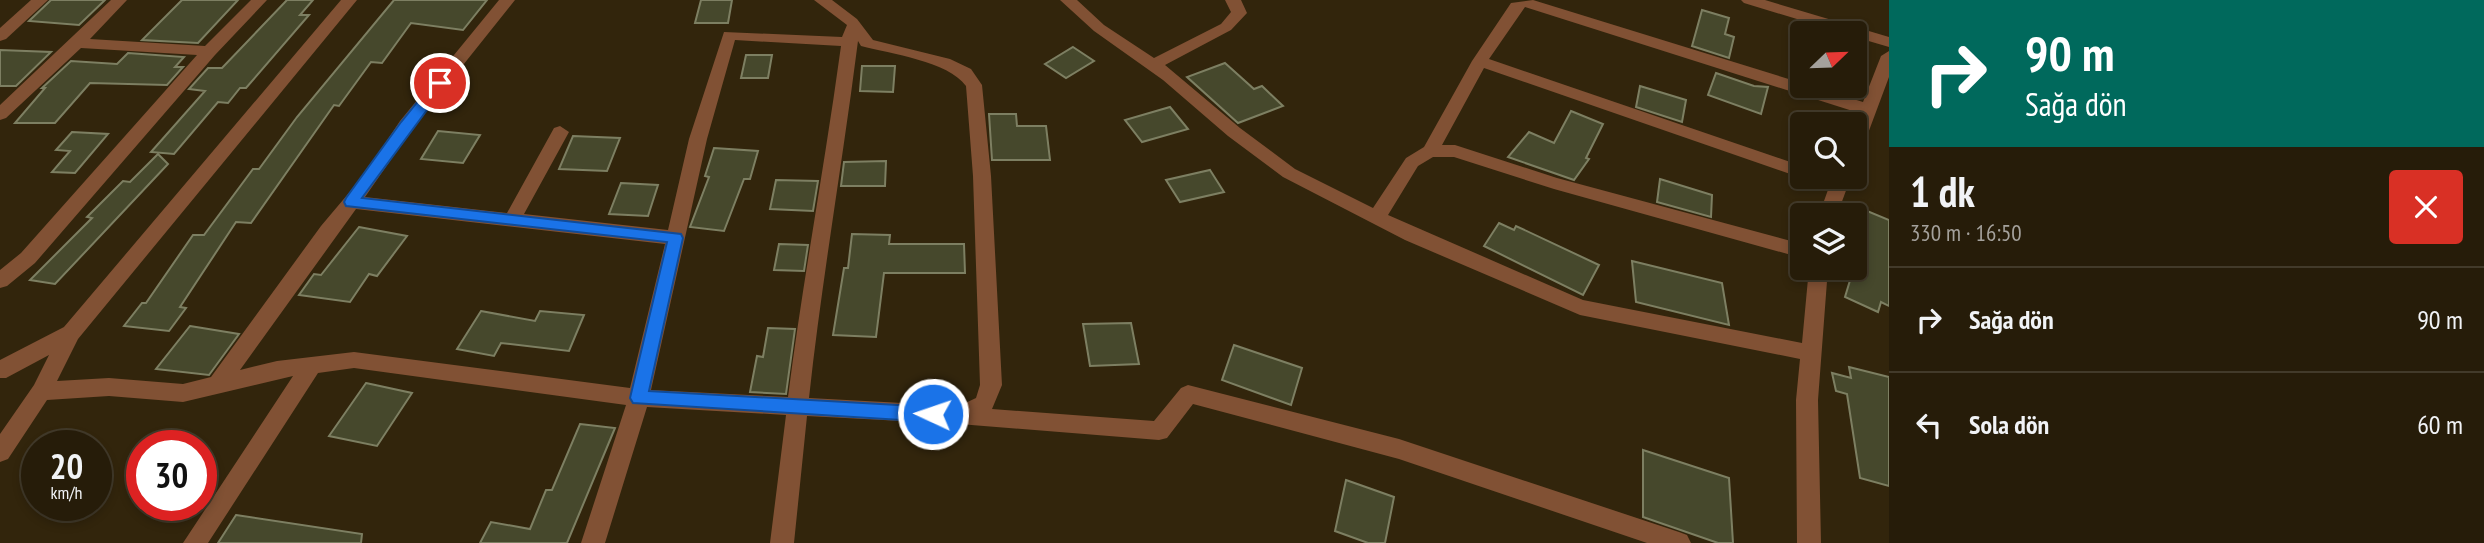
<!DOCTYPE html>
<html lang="tr">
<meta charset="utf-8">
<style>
body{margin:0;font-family:"PT Sans Narrow",sans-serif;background:#322917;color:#f1f3f6;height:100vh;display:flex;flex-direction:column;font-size:26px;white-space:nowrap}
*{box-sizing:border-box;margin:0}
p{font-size:23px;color:#a4a19c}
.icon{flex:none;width:38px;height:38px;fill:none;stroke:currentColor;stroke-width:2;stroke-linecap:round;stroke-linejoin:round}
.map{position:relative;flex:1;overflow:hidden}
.details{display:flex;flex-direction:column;background:#261c09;width:595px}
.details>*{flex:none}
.guide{background:#00695c;color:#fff;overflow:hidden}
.needle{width:46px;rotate:67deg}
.tools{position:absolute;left:1790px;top:21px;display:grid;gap:14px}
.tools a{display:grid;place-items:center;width:77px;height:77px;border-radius:7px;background:#261c09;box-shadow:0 4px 10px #0003,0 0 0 2px #423a2a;font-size:35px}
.speed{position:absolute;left:21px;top:430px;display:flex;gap:14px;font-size:35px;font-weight:700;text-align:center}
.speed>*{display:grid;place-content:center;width:91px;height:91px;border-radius:50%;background:#261c09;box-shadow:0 4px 10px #0003,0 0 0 2px #423a2a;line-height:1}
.speed small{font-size:18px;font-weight:400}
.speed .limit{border:10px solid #d22;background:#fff;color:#111}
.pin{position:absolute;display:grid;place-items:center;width:60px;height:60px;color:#fff;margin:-30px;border:4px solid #fff;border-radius:50%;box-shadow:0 2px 7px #0007}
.me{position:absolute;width:77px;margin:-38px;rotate:273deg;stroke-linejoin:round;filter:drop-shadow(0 0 5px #0008)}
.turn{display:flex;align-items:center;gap:24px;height:147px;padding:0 21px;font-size:32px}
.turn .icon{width:91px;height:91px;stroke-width:2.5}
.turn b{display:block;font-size:49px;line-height:60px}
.round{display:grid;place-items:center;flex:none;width:74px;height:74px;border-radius:7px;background:#322917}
.headline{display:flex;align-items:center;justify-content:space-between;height:119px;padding:0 21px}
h1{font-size:42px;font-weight:800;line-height:52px}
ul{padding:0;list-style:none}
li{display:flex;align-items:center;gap:21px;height:105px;padding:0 21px;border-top:2px solid #423a2a}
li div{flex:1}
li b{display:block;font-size:26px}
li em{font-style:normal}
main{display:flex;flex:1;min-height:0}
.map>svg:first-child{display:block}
.building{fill:#46482c;stroke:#7d7f62;stroke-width:2}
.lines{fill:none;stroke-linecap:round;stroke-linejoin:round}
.minor{fill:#815134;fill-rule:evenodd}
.route{fill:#1a73e8;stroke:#114b97;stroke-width:2}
</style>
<main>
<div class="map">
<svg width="1889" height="543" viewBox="0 0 1889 543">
<rect width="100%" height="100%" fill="#32250c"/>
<g class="building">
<path d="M51,0h54l-26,25 -50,-4z"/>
<path d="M182,0h56l-40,43 -56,-3z"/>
<path d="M287,0h26l-13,15h9l-63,73h-6l-12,15 -10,-1 -44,52 -23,-2 54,-61 -16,-2 19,-21h14z"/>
<path d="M394,0h93l-24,30 -52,-7 -29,40 -11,-1 -32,44 -5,-1 -83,118 -15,-1 -56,85 6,1 -17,23 -45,-5 18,-23h4l47,-68h11l49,-66h6l38,-52z"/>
<path d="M701,0h31l-4,23h-33z"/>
<path d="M1702,10l27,8 -4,16 9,3 -5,21 -37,-12z"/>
<path d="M1073,47l21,14 -28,17 -21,-14z"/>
<path d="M0,50l51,2 -35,34h-16z"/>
<path d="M128,53l56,4 -9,10h8l-16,18 -77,-2 -35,40h-40l30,-35h-3l29,-27 46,3z"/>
<path d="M746,55h26l-4,23h-27z"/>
<path d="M1225,63l29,26 8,-3 21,20 -45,17 -51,-46z"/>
<path d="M862,66h33l-2,26 -33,-1z"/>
<path d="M1716,73l38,13 14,1 -7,27 -53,-19z"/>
<path d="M1640,86l46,14 -4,22 -46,-15z"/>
<path d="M1170,107l18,22 -46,13 -17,-22z"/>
<path d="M1571,111l32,13 -17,34 3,1 -15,21 -66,-23 21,-25 25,11z"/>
<path d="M989,114h27l1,12h29l4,34h-58z"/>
<path d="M438,131l42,4 -17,28 -42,-4z"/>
<path d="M72,132l36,2 -33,39 -23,-1 18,-21 -14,-1z"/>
<path d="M573,136l47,2 -13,33 -48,-2z"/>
<path d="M714,148l44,3 -8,28h-6l-20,52 -34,-4 19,-50 -4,-1z"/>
<path d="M158,154l10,10 -113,120 -25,-4 62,-62 -5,-1 36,-36 7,1z"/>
<path d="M886,161l-1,25h-44l3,-24z"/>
<path d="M1210,170l14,22 -44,10 -14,-22z"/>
<path d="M1660,179l52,16 -1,22 -54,-15z"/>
<path d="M776,180l42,1 -5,30 -43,-2z"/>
<path d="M621,183l37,2 -10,31 -39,-2z"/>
<path d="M1855,206l34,14v86l-8,-4 -3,10 -33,-15 16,-53 -6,-2z"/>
<path d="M1499,223l15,7 2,-4 83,39 -16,30 -99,-49z"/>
<path d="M359,227l48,9 -30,40 -8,-2 -19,28 -51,-7 15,-21 7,1z"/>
<path d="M852,234l38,1 -1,9h75l1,29h-81l-8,64 -43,-2 11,-67h4z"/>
<path d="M779,244l29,1 -4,26 -30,-1z"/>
<path d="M1632,261l90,22 7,42 -93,-23z"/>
<path d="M481,311l54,10 5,-10 44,4 -15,36 -68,-8 -7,13 -37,-7z"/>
<path d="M1131,323l8,41 -49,2 -7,-42z"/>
<path d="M190,326l49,8 -30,41 -53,-6z"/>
<path d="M768,328l27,1 -9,65 -36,-2 7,-36 6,1z"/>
<path d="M1234,345l68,23 -11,37 -69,-25z"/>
<path d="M1849,367l40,10v109l-29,-8 -13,-84 -11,-3 -4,-18 19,5z"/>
<path d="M366,383l46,10 -35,53 -48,-10z"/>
<path d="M580,424l35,4 -48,115h-87l11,-21 39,7 16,-39h6z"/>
<path d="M1643,450l86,28 4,65h-15l-75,-26z"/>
<path d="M1346,480l48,17 -9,46h-17l-33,-12z"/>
<path d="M236,515l126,19 -1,9h-143z"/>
</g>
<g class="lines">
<g class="minor">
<path d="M31,0h17l-42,39 -6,2v-13z"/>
<path d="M111,0h16l-37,39 115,7 46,-46h16l-52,55 -180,208 -28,23 -7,2v-18l21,-17 176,-198 -116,-7 -75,70 -6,2v-15z"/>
<path d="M341,0h16l-279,339 -21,42 52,-3 74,6 28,-7 110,-151 43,-51 36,-54 99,-121h16l-103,129 -47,68 142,16 47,-85 6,-2 9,6 -45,82 144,16 21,-91 35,-107 118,5 5,-12 -33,-25h18l25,19 16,21 77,19 21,10 11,16 9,91 11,209 -10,24 162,12 27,-33 7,-3 211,54 280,93 8,3 4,8h-44l-248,-84 -206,-55 -26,34 -8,2 -200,-16 -152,-8 -13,127h-24l16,-128 -139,-8 -42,136h-24l45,-138 -272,-37 -36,5 -110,170h-25l110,-167 -110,26 -74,-6 -62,4 -39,59 -8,3v-28l34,-49 15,-30 -43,23h-6v-18l64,-33zM735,40l106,6c-16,118 -38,233 -53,351l-137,-7 56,-251zM858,41l3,5c30,8 87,15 105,40l7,90 7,209 -4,13 -17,8 -150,-8c13,-120 34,-238 49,-357zM356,209l309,35 -35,144 -276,-36 -77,9 -37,9z"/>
<path d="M1060,0h17l27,25 50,33 67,-34 10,-12 -6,-12h16l6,13 -16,17 -66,35 75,63 55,41 78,39 33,-50 18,-11 48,-86 39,-58 22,-3 330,102 18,-46 8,-5v26l-25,67 -9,6 -1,-26 5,-11 -334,-106 -36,52 313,107v11h5l-11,-1 -312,-108 -42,77h13l102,33 245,66v14l-248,-69 -100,-32h-21l-15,9 -30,49 195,85 219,43 7,-75h19l-10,132 3,143h-24l-1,-143 4,-41 -220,-44 -175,-75 -122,-63 -55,-41 -65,-56 -69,-49z"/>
<path d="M1741,0h24l124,37v10l-34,-10v-4h-12l-99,-30z"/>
<path d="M1808,177h43l-14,38h-18l10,-28 -18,-6z"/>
</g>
</g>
<path class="route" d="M440,79l4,1v7l-82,111 319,36 2,4 -34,153 284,16 7,2 2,5 -2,6 -7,2 -300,-19 -3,-5 37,-156 -321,-36 -2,-4 2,-4 55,-76 34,-42z"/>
</svg>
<div class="tools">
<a><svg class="needle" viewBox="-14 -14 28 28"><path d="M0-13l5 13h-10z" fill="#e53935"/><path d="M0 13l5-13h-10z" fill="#a4a19c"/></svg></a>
<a><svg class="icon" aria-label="search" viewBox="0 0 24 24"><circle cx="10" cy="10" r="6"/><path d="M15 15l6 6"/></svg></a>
<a><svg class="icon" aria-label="layers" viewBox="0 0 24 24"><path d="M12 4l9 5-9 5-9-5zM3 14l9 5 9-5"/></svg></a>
</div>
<div class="speed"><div>20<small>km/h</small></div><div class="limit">30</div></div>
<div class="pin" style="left:440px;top:83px;background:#d93025"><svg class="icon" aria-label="arrive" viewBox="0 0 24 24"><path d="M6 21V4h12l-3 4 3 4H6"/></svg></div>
<svg class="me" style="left:933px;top:414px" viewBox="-20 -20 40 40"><circle r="17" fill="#1a73e8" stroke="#fff" stroke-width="3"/><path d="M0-11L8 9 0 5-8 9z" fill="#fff"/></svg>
</div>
<section class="details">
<div class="guide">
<div class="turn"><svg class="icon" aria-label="right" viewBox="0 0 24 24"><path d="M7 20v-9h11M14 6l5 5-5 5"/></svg><div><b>90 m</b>Sağa dön</div></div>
</div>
<div class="headline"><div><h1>1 dk</h1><p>330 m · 16:50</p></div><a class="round" style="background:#d93025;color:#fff"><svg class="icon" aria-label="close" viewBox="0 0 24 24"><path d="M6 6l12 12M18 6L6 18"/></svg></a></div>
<ul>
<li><svg class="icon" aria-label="right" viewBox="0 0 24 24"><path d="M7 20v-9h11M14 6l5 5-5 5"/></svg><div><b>Sağa dön</b></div><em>90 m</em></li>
<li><svg class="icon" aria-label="left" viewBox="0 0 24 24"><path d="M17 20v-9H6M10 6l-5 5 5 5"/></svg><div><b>Sola dön</b></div><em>60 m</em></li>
</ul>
</section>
</main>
